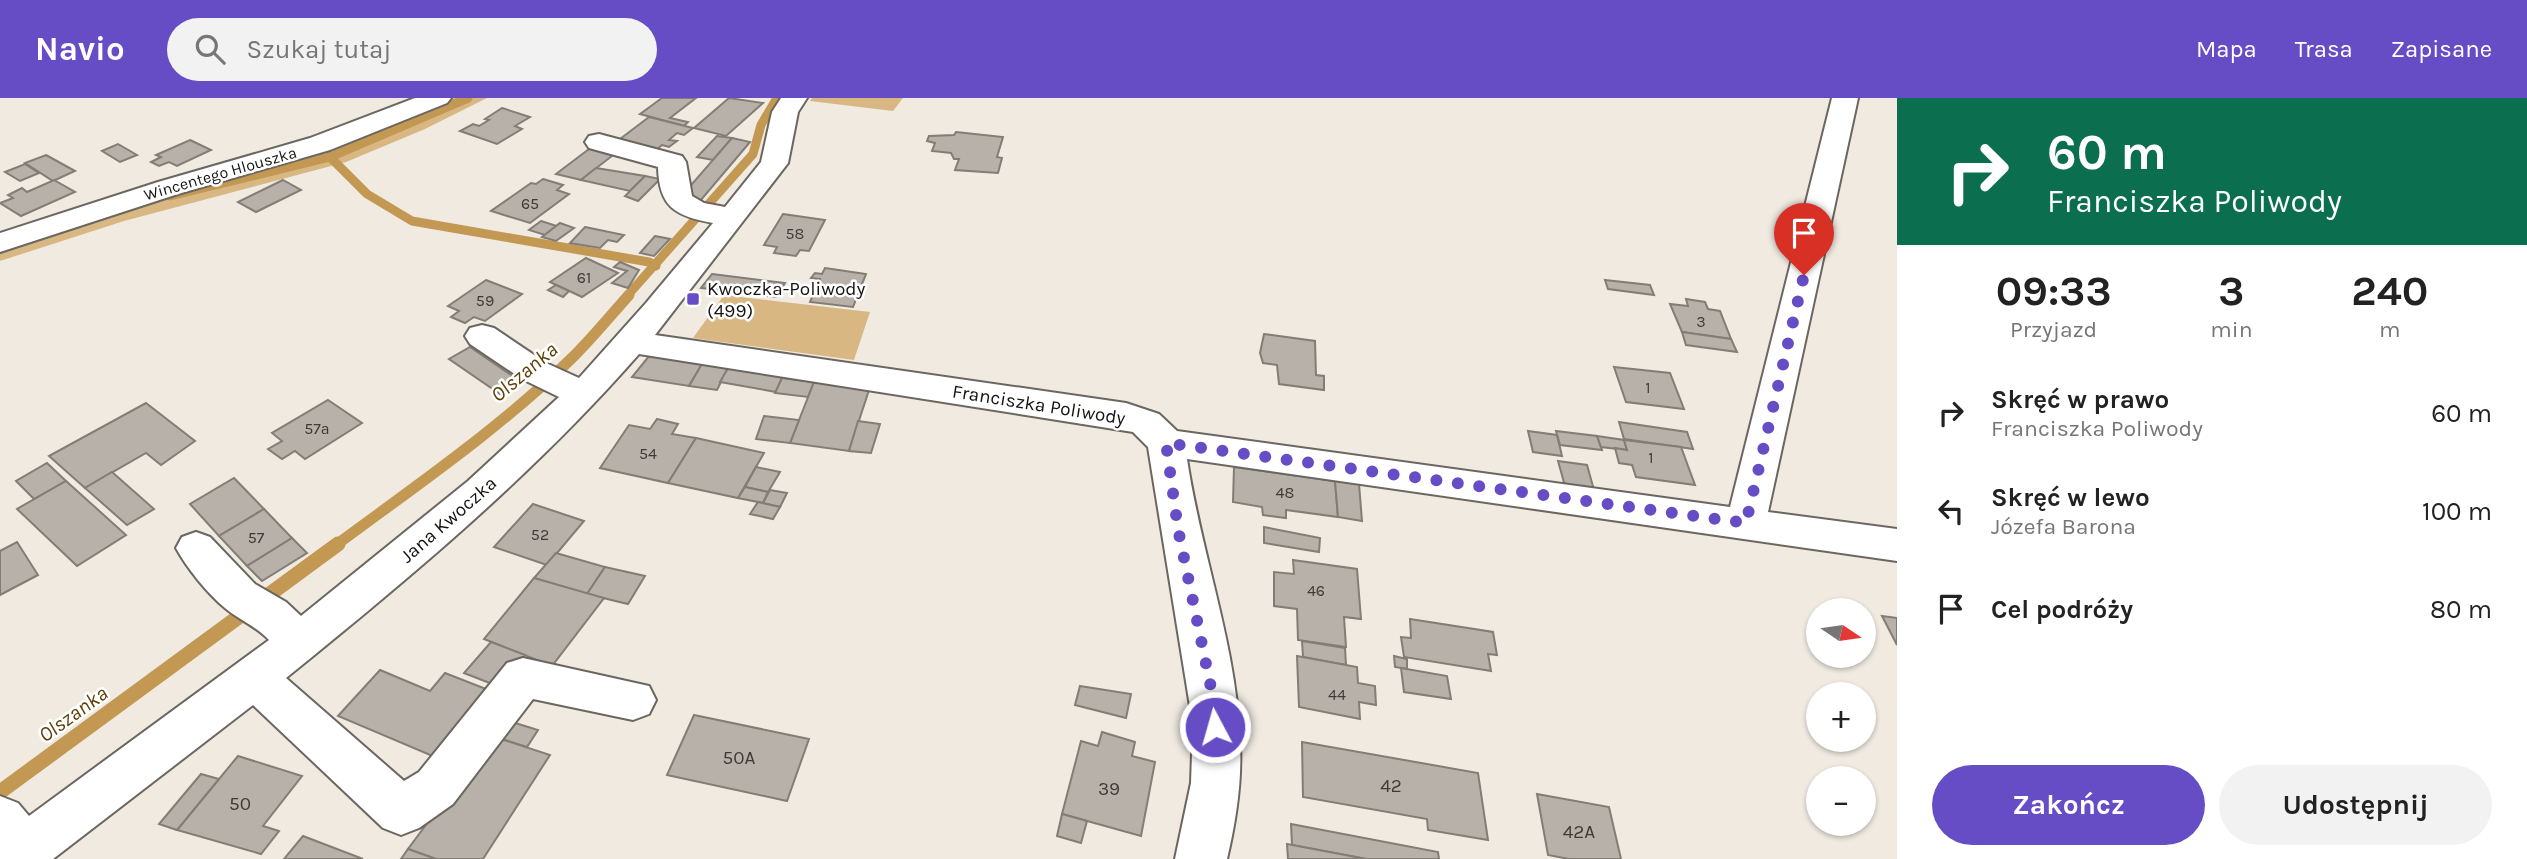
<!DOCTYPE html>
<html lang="pl">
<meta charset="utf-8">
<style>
body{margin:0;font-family:Karla,sans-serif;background:#f2f2f2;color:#222;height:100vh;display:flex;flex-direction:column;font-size:26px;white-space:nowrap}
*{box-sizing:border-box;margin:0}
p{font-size:23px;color:#767676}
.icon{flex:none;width:38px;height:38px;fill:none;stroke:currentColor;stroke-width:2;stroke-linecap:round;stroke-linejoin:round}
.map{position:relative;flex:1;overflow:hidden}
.panel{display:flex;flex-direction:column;background:#fff;width:630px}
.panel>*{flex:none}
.guide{background:#0b6e4f;color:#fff;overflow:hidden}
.needle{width:46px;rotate:103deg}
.buttons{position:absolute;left:1806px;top:500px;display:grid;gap:14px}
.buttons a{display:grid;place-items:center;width:70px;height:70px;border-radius:50%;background:#fff;box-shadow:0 2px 5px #0004;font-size:35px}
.pin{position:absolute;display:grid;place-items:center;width:60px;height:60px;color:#fff;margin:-72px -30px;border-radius:50% 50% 50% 0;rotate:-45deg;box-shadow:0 0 7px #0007}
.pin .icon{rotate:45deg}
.me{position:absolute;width:77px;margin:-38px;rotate:354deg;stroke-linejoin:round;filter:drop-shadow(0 0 5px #0008)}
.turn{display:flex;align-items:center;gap:24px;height:147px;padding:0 35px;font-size:32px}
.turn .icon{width:91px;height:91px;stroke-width:2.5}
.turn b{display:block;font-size:49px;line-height:60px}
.eta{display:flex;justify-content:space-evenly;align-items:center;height:119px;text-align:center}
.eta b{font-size:42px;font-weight:700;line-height:49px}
.action{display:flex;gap:14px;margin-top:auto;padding:14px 35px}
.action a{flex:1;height:80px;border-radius:42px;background:#664cc5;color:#fff;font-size:28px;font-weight:700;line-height:80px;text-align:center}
.action a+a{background:#f2f2f2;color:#222}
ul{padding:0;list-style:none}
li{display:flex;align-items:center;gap:21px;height:98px;padding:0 35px}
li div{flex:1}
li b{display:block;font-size:26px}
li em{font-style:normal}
header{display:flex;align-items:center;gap:42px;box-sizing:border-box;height:98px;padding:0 35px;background:#664cc5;color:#fff}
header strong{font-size:33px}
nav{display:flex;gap:38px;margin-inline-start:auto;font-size:24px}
.search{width:490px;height:63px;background:#f2f2f2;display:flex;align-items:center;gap:18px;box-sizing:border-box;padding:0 24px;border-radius:38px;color:#767676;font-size:26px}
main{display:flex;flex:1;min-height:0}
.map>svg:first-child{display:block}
.green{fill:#d8b783}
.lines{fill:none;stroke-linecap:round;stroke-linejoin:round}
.stream-far2{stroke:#c29853;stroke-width:9}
.stream-far1{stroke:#c29853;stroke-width:11}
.stream{stroke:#c29853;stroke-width:15}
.building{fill:#b7b1a9;stroke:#827d75;stroke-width:2}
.minor-casing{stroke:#6b665f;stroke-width:4}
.minor{fill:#fff;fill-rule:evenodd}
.route{stroke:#664cc5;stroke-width:12;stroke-dasharray:0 21.6}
.poi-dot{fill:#664cc5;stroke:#fff;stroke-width:2.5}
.labels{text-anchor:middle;stroke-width:5;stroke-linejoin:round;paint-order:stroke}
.far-street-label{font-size:16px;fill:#161411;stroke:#fff}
.number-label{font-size:16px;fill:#3e3b37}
.poi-label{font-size:19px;fill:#161411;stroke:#fff;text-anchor:start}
.street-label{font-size:19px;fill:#161411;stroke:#fff}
.near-number-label{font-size:19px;fill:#3e3b37}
.water-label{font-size:21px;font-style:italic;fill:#5d4007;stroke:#fff}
</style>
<header>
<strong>Navio</strong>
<div class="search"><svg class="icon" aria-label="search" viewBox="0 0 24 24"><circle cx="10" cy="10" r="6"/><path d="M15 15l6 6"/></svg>Szukaj tutaj</div>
<nav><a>Mapa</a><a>Trasa</a><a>Zapisane</a></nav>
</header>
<main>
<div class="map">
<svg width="1897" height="761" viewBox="0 0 1897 761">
<rect width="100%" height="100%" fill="#f0eae1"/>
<g class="green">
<path d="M453,0h34l-62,31 -79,33 -222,59 -124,40v-18z"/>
<path d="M812,0h91l-10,13 -83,-10z"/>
<path d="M724,197l146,17 -16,48 -161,-22z"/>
</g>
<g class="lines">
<g class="stream-far2">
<path d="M330,59l37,37 45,27 237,41 7,4"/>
<path d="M170,98l160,-39 138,-59"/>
<path d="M627,198l126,-142 8,-29 16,-27"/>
</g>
<path class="stream-far1" d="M336,447c81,-60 167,-119 239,-190 19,-19 36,-40 54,-60"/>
<path class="stream" d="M0,694l338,-248"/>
</g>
<g class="building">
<path d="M662,0h34l-26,20 18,4 -4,4 -44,-12z"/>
<path d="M729,0l34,5 -37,33 -32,-8z"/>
<path d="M502,10l28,9 -15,9 7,3 -25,15 -37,-13 13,-7 6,2 10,-6 -4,-1z"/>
<path d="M649,19l44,11 -9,7 -7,-2 -8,7 8,1 -8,6 -7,-2 -8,7 -38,-10z"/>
<path d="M956,34l47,5 -6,20 5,1 -4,15 -43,-3 4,-11h-5l-3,-6 -19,-2 3,-8 -8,-2 2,-5 25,-1z"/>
<path d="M717,38l15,2 -19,22 -16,-3z"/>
<path d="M732,40l18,4 -49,58 -7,-1 -9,-7z"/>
<path d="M190,42l21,10 -34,16 -8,-4 -10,4 -8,-4 10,-5 -5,-2z"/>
<path d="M118,46l19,11 -17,7 -18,-11z"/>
<path d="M593,48l24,6 -36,28 -25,-6z"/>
<path d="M46,57l29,16 -22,10 -28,-18z"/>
<path d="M25,66l14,9 -19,8 -15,-9z"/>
<path d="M596,70l49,8 -15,15 -49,-11z"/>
<path d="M645,78l15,3 -22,22 -13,-5z"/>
<path d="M543,81l20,6 -6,5 12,4 -39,29 -39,-12 40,-28 5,1z"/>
<path d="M54,82l21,12 -54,24 -21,-13 13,-5 -5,-3 14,-7 5,4z"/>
<path d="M283,82l18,10 -45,22 -18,-10z"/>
<path d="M783,116l42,6 -16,31 -9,-1 -4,6 -22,-3 3,-6 -13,-2z"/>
<path d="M541,123l16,5 -12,9 -16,-5z"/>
<path d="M560,125l14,5 -18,13 -14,-4z"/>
<path d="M585,129l39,8 -7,7 -9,-2 -8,8 -30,-5z"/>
<path d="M655,138l15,3 -16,17 -14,-3z"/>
<path d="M586,160l32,15 -36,24 -32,-15z"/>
<path d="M620,164l19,8 -11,18 -16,-5 15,-12 -13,-4z"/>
<path d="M825,170l41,6 -13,33 -43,-5 10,-23 -9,-1 4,-5 7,1z"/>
<path d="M712,176l73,9 -9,14 -75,-9z"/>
<path d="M486,182l36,14 -37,27 -11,-4 -9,6 -14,-6 8,-6 -11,-5z"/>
<path d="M1605,182l45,5 4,10 -46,-6z"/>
<path d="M556,187l13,6 -6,6 -15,-7z"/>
<path d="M1686,201l19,3 3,7 12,2 11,28 -49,-7 -12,-28 18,2z"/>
<path d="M1682,234l49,7 6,13 -51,-7z"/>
<path d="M1264,236l51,7 1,34 8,1v14l-45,-6 -2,-19 -14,-2 -3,-10z"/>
<path d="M470,249l50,34 -20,13 -51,-35z"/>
<path d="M649,258l53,8 -13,22 -57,-9z"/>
<path d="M702,266l26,4 -11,22 -28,-4z"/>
<path d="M1614,269l56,6 14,36 -58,-7z"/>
<path d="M728,270l54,9 -6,15 -56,-10z"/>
<path d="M782,280l32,4 -6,15 -33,-4z"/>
<path d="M814,284l55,8 -20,61 -59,-8z"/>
<path d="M328,302l34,23 -57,36 -10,-8 -13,8 -14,-10 14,-8 -10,-8z"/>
<path d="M146,305l49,38 -34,24 -15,-12 -61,35 -36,-32z"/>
<path d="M764,318l35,4 -9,23 -34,-4z"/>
<path d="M657,321l21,5 -6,10 24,4 -28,45 -68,-15 29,-43 21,4z"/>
<path d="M858,323l22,3 -9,29 -22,-2z"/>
<path d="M1619,324l68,10 6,17 -69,-10z"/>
<path d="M1528,333l29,4 5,21 -29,-4z"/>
<path d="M1556,333l41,5 5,14 -42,-5z"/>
<path d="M1597,338l27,4 3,10 -26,-3z"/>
<path d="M696,340l68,15 -26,45 -70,-15z"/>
<path d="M1624,342l57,7 14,38 -59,-8 -4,-12 -13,-2 -4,-15 12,2z"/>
<path d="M1558,363l29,4 7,25 -29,-4z"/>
<path d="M47,365l19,18 -32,18 -18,-18z"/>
<path d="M756,369l24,5 -12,20 -23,-5z"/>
<path d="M1234,369l101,14 3,36 -52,-7v8l-23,-3 -1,-8 -29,-5z"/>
<path d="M112,374l42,37 -27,16 -42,-37z"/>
<path d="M234,380l30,31 -45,27 -29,-32z"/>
<path d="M66,383l60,54 -49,31 -60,-57z"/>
<path d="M1335,383l24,3 3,37 -24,-4z"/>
<path d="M745,389l23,5 -5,11 -25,-5z"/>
<path d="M770,392l17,3 -7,14 -17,-4z"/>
<path d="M758,404l22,5 -7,12 -23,-5z"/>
<path d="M533,406l51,17 -37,44 -53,-18z"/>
<path d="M264,411l28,29 -45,28 -28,-30z"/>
<path d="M1264,429l56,11 -1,14 -55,-9z"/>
<path d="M292,440l15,15 -45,28 -15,-15z"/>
<path d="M17,444l21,33 -38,20v-44z"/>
<path d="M556,455l49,14 -18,27 2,1 -55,-17z"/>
<path d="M1293,462l64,9 4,50 -17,-2 2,30 -48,-7 -1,-31 -23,-3v-34l20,2z"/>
<path d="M605,469l40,9 -17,28 -41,-10z"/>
<path d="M534,480l70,20 -52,68 -68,-27z"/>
<path d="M1882,518l15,2v27z"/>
<path d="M1410,521l83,13 4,23 -9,-1 3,17 -87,-14 -3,-20 10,1z"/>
<path d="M1302,543l43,7 1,17 -43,-8z"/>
<path d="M491,544l34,13 -25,32 -36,-14z"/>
<path d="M1297,558l60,11 1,16 17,3 1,19 -17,-3 1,17 -61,-12z"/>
<path d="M1394,558l13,3v10l-12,-2z"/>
<path d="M1401,570l46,8 4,23 -47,-7z"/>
<path d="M380,572l50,21 15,-18 41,16 -44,71 -104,-44z"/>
<path d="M1080,588l51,8 -5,24 -51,-13z"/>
<path d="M694,617l115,24 -22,62 -120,-26z"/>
<path d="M512,624l26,8 -11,17 -35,-11z"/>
<path d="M1102,634l33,10 -3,14 23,6 -14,74 -79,-22 19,-73 17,5z"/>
<path d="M492,638l58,19 -67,104h-47l-28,-10z"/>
<path d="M1302,644l176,31 10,67 -60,-10 -1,-11 -124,-22z"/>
<path d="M238,658l64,20 -39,50 16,5 -18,23 -84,-24z"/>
<path d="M201,676l18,5 -42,51 -18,-6z"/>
<path d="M1537,696l72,13 12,52h-52l-21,-4z"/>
<path d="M1062,716l25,7 -6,22 -24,-7z"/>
<path d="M1291,726l147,28 1,7h-72l-75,-14z"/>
<path d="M303,738l60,23h-79z"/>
<path d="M1287,746l74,14v1h-73z"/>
<path d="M408,751l28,10h-35z"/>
</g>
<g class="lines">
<g class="minor-casing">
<g id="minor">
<path d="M415,0h36l-4,5 -117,47 -152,44 -178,58v-19l158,-51 152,-44z"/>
<path d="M781,0h26l-9,14 -10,51 -133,172 471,68 33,11 18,17 553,76 102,-409h26l-90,414 129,17v32l-710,-102c14,95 50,188 53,284 2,39 -4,78 -13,116h-52l16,-76 2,-58 -45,-278 -15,-15 -494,-78c-106,121 -228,223 -353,324l118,103 15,-9 88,-109 16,-5 126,28 7,14 -7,14 -16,6 -100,-21 -80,105 -34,24 -18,7 -18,-7 -130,-123 -200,154h-53v-63l18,7 11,13 240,-176c-13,-14 -30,-20 -44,-32 -18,-15 -38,-40 -49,-60l6,-11 14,-5 14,5 45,47 31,18 15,14 167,-135 91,-84 -37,-18 -52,-35 -5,-8 5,-8 12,-3 12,3 52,35 33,15 67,-75 67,-80c-38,-7 -54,-16 -55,-56l-69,-19 -4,-6 4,-6 10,-2 83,22 4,6 6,34 12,7 21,4 36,-45 11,-50z"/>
</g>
</g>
<use href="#minor" class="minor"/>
</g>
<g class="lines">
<path class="route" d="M1215,629v-20l-37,-178 -12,-86 580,80 58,-248"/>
</g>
<rect class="poi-dot" x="686" y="194" width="14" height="14" rx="3.5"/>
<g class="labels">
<g class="far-street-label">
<text transform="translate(220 75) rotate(-16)" y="6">Wincentego Hlouszka</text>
</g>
<g class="number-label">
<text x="530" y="111">65</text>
<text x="795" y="141">58</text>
<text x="584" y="185">61</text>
<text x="485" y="208">59</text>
<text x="1701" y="229">3</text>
<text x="1648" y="295">1</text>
<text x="317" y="336">57a</text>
<text x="648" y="361">54</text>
<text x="1651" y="365">1</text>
<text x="1285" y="400">48</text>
<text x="540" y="442">52</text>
<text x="256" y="445">57</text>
<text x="1316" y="498">46</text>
<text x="1337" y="602">44</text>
</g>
<g class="poi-label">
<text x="707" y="197">Kwoczka-Poliwody<tspan x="707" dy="22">(499)</tspan></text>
</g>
<g class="street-label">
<text transform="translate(1039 306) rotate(9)" y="7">Franciszka Poliwody</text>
<text transform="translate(448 421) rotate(-41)" y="7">Jana Kwoczka</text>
</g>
<g class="near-number-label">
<text x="739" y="666">50A</text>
<text x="1391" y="694">42</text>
<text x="1109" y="697">39</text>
<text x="240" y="712">50</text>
<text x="1579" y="740">42A</text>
</g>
<g class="water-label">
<text transform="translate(524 274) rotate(-40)" y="7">Olszanka</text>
<text transform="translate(73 616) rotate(-36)" y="7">Olszanka</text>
</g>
</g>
</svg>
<div class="buttons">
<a><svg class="needle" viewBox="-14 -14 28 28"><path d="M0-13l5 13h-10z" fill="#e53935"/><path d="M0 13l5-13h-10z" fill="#767676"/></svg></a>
<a>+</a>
<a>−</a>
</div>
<div class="pin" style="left:1804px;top:177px;background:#d93025"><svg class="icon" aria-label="arrive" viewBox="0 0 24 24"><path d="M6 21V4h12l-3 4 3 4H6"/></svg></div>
<svg class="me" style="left:1215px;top:629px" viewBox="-20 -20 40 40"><circle r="17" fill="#664cc5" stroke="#fff" stroke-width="3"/><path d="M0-11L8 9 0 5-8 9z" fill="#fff"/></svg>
</div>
<section class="panel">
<div class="guide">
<div class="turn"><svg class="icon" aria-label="right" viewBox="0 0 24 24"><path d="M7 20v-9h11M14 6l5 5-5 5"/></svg><div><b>60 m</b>Franciszka Poliwody</div></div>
</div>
<div class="eta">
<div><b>09:33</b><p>Przyjazd</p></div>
<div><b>3</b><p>min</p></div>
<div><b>240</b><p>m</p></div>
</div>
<ul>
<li><svg class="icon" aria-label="right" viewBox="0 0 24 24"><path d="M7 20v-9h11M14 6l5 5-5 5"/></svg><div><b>Skręć w prawo</b><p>Franciszka Poliwody</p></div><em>60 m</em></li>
<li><svg class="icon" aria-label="left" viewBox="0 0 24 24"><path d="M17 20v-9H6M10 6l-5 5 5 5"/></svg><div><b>Skręć w lewo</b><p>Józefa Barona</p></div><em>100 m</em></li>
<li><svg class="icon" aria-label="arrive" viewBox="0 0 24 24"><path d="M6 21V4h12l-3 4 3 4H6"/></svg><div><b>Cel podróży</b></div><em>80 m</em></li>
</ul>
<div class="action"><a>Zakończ</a><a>Udostępnij</a></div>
</section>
</main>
